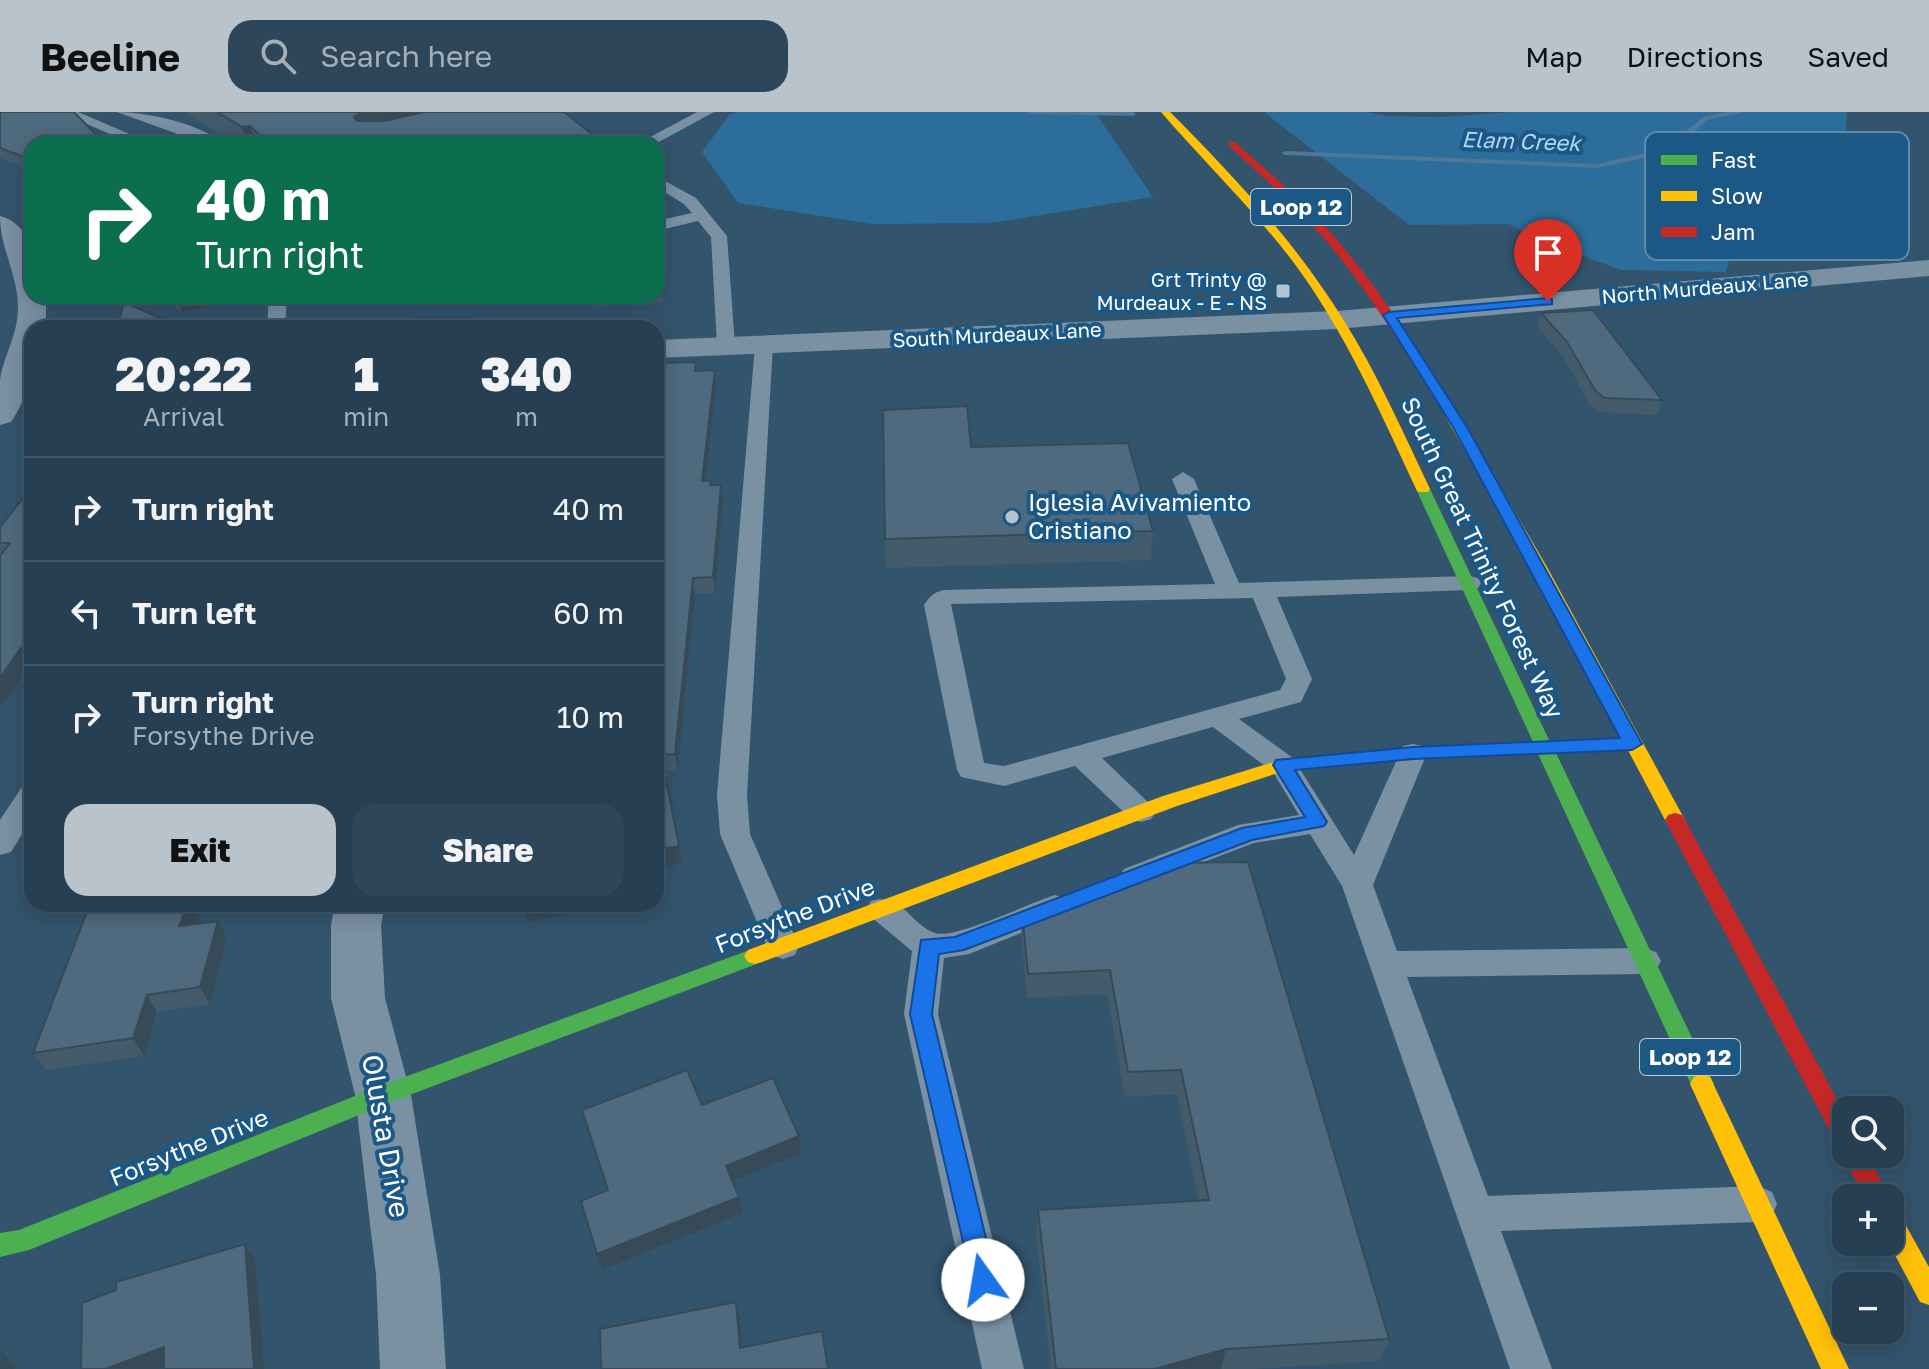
<!DOCTYPE html>
<meta charset="utf-8">
<style>
body{margin:0;font-family:"Golos Text",sans-serif;background:#2e4659;color:#f1f3f6;height:100vh;display:flex;flex-direction:column;font-size:30px;white-space:nowrap}
*{box-sizing:border-box;margin:0}
p{font-size:26px;color:#a4afb8}
.icon{flex:none;width:44px;height:44px;fill:none;stroke:currentColor;stroke-width:2;stroke-linecap:round;stroke-linejoin:round}
.map{position:relative;flex:1;overflow:hidden}
.sheet{position:absolute;left:24px;top:208px;width:640px;height:592px;display:flex;flex-direction:column;background:#263f52;border-radius:24px;box-shadow:0 4px 20px #0003,0 0 0 2px #425869}
.sheet>*{flex:none}
.hud{position:absolute;left:24px;top:24px;width:640px;height:168px;border-radius:24px;box-shadow:0 4px 20px #0003,0 0 0 2px #425869;background:#0b6e4f;color:#fff;overflow:hidden}
.controls{position:absolute;left:1832px;top:984px;display:grid;gap:16px}
.controls a{display:grid;place-items:center;width:72px;height:72px;border-radius:16px;background:#263f52;box-shadow:0 4px 20px #0003,0 0 0 2px #425869;font-size:40px}
.pin{position:absolute;display:grid;place-items:center;width:68px;height:68px;color:#fff;margin:-82px -34px;border-radius:50% 50% 50% 0;rotate:-45deg;box-shadow:0 0 8px #0007}
.pin .icon{rotate:45deg}
.me{position:absolute;width:88px;margin:-44px;rotate:347deg;stroke-linejoin:round;filter:drop-shadow(0 0 6px #0008)}
.turn{display:flex;align-items:center;gap:28px;height:168px;padding:0 40px;font-size:36px}
.turn .icon{width:104px;height:104px;stroke-width:2.5}
.turn b{display:block;font-size:56px;line-height:68px}
.eta{display:flex;justify-content:space-evenly;align-items:center;height:136px;text-align:center}
.eta b{font-size:48px;font-weight:800;line-height:56px}
.primary-button{display:flex;gap:16px;margin-top:auto;padding:16px 40px}
.primary-button a{flex:1;height:92px;border-radius:24px;background:#b8c3cc;color:#111;font-size:32px;font-weight:800;line-height:92px;text-align:center}
.primary-button a+a{background:#2e4659;color:#f1f3f6}
ul{padding:0;list-style:none}
li{display:flex;align-items:center;gap:24px;height:104px;padding:0 40px;border-top:2px solid #425869}
li div{flex:1}
li b{display:block;font-size:30px}
li em{font-style:normal}
header{display:flex;align-items:center;gap:48px;box-sizing:border-box;height:112px;padding:0 40px;background:#b8c3cc;color:#111}
header strong{font-size:38px}
nav{display:flex;gap:44px;margin-inline-start:auto;font-size:28px}
.search{width:560px;height:72px;background:#2e4659;display:flex;align-items:center;gap:20px;box-sizing:border-box;padding:0 28px;border-radius:24px;color:#a4afb8;font-size:30px}
.map>svg:first-child{display:block}
.green{fill:#2c6d9b}
.lines{fill:none;stroke-linecap:round;stroke-linejoin:round}
.stream{fill:#4d7899;fill-rule:evenodd}
.lane{fill:#7a90a3;fill-rule:evenodd}
.street{fill:#7a90a3;fill-rule:evenodd}
.fast{fill:#4caf50;fill-rule:evenodd}
.slow{fill:#ffc107;fill-rule:evenodd}
.jam{fill:#c62828;fill-rule:evenodd}
.wall{fill:#445b6c}
.shaded-wall{fill:#374a58}
.building{fill:#4f6a7e;stroke:#374a58;stroke-width:2}
.route{fill:#1a73e8;stroke:#114b97;stroke-width:2}
.poi-dot{fill:#b8c3cc;stroke:#1b5885;stroke-width:3}
.labels{text-anchor:middle;stroke-width:8;stroke-linejoin:round;paint-order:stroke}
.far-poi-label{font-size:20px;fill:#fff;stroke:#1b5885;text-anchor:end}
.far-street-label{font-size:20px;fill:#fff;stroke:#1b5885}
.far-water-label{font-size:22px;font-style:italic;fill:#add7f3;stroke:#1b5885}
.shield{fill:#1b5885;stroke:#bbcdda;stroke-width:2}
.shield-label{font-size:22px;font-weight:bold;fill:#fff}
.poi-label{font-size:24px;fill:#fff;stroke:#1b5885;text-anchor:start}
.street-label{font-size:24px;fill:#fff;stroke:#1b5885}
.near-street-label{font-size:28px;fill:#fff;stroke:#1b5885}
.key{fill:#1b5885;stroke:#5f8aaa;stroke-width:2}
.key-label{font-size:22px;fill:#fff}
</style>
<header>
<strong>Beeline</strong>
<div class="search"><svg class="icon" aria-label="search" viewBox="0 0 24 24"><circle cx="10" cy="10" r="6"/><path d="M15 15l6 6"/></svg>Search here</div>
<nav><a>Map</a><a>Directions</a><a>Saved</a></nav>
</header>
<div class="map">
<svg width="1929" height="1257" viewBox="0 0 1929 1257">
<rect width="100%" height="100%" fill="#33546d"/>
<g class="green">
<path d="M738,0h357l58,85 -162,26 -119,1 -134,-21 -36,-51 28,-38z"/>
<path d="M1264,0h101l24,4 52,1 71,-5h335l-2,36 8,35 -178,19 55,54 -4,16 -105,-2 -82,-30 -30,-16 -100,1z"/>
</g>
<g class="lines">
<g class="stream">
<path d="M1028,0h105l3,2 -3,2 -102,-2z"/>
<path d="M1728,0h15l-36,8 -35,32 -75,16 -312,-13 -4,-2 4,-2 312,13 70,-16 36,-31z"/>
</g>
<g class="lane">
<path d="M59,0h19l75,32h-20z"/>
<path d="M117,0c31,0 84,12 107,32h-19z"/>
<path d="M697,0h17l-59,32h-18z"/>
<path d="M656,64l40,22 31,38 8,110 -2,4h-14l-2,-4 -6,-109 -13,-16 -42,10v-10l36,-8 -8,-9 -28,-17z"/>
<path d="M269,184h18l-2,32h-18z"/>
<path d="M764,227l9,6 -26,450 3,39 49,112 -4,9 -12,4 -12,-4 -4,-9 -47,-112 -3,-39 38,-450z"/>
<path d="M1183,360l11,7 45,104 230,-7 9,2 3,5 -3,5 -9,2 -192,7 35,82 -11,23 -62,17 54,39 61,97 49,-109 10,-2 10,2 4,7 -54,132 24,66 247,-3 12,4 5,9 -5,9 -12,4 -237,3 81,219 270,-10 14,6 5,12 -5,12 -14,6 -257,9 51,138h-42l-168,-483 -32,-52 -56,9 -119,45 -11,-3 -5,-8 5,-8 114,-44 61,-10 -26,-43 -60,-45 -111,31 49,47 5,7 -5,7 -10,3 -10,-3 -56,-53 -71,20 -43,-9 -4,-7 -33,-165c5,-8 10,-13 20,-15l271,-6 -43,-105zM1253,486l33,81 -6,11 -276,76 -20,-3 -33,-159z"/>
<path d="M32,672v34l-21,34 -11,3v-35l22,-33z"/>
<path d="M1055,783l11,4 5,8 -5,8 -97,39 -25,4 -6,56 86,355h-42l-78,-355 8,-63 -41,-34 -5,-8 5,-8c30,-10 39,23 64,32 18,7 97,-31 120,-38z"/>
</g>
<g class="street">
<path d="M0,104c37,10 32,51 32,80h14v32h-14c0,34 0,64 -21,94l-11,3c0,-14 0,-31 0,-45 4,-25 18,-46 18,-72 0,-33 -18,-60 -18,-92z"/>
<path d="M1929,148v16l-592,53 -681,29v-18l681,-29z"/>
<path d="M335,792h50l-4,21 4,73 26,97 29,180 6,94h-66l-4,-94 -21,-180 -24,-97v-73z"/>
</g>
<g class="fast">
<path d="M1423,373l7,4 120,253 82,-4 9,6 -9,6 -76,3 158,331 -4,7 -8,3 -8,-3 -156,-337 -136,6 -9,-6 9,-6 131,-6 -117,-253z"/>
<path d="M755,836l7,2 4,6 -4,6 -371,140 -362,148 -29,7v-24l19,-3 356,-142z"/>
</g>
<g class="slow">
<path d="M1161,0h9c64,64 125,130 173,207 34,54 60,113 87,170l-2,3h-10l-2,-3c-36,-78 -71,-157 -122,-226 -41,-54 -89,-100 -133,-151z"/>
<path d="M1451,298l7,4 89,153 138,253 -3,5h-14l-3,-5 -134,-253 -87,-153z"/>
<path d="M1402,636l9,6 -3,4 -124,13 -107,35 -415,156 -7,2 -7,-2 -4,-6 4,-6 415,-154 114,-35z"/>
<path d="M1702,962l8,3 139,292h-28l-131,-285 4,-7z"/>
<path d="M1890,1098l9,3 30,54v38l-9,-3 -32,-60z"/>
</g>
<g class="jam">
<path d="M1229,30h6c32,29 66,57 95,90 49,55 89,119 128,182l-2,3h-10c-36,-57 -70,-115 -113,-168 -31,-38 -68,-70 -104,-103z"/>
<path d="M1675,701l7,2 3,5 161,296v38h21l23,44v1l-25,-1 -23,-44 2,-5 -6,-3 -173,-326 3,-5z"/>
</g>
</g>
<g class="wall">
<path d="M0,0l103,30 1,2h-72v26l-32,-12z"/>
<path d="M184,0h385v5l35,27h-369z"/>
<path d="M656,148l7,43 -68,4 -2,-11h63z"/>
<path d="M160,184h46l2,11 -26,5z"/>
<path d="M1541,201l121,87 -5,15 -58,-3 -9,-7 -27,-49 -26,-29z"/>
<path d="M696,250l2,9 18,14 -10,96 6,4 11,15 -8,93 -20,1 -17,177h-14l18,92 -26,5v-505z"/>
<path d="M971,335l182,84 -3,29 -264,8 -1,-29z"/>
<path d="M32,381v172h-2l-30,43v-181z"/>
<path d="M1151,751l238,476 -10,22 -125,8h-203l-15,-136 2,-23 161,-9 -22,-107 -52,3 -18,-103 -80,4 -6,-61 1,-25z"/>
<path d="M90,792h114l-8,20 31,14 -17,66 -53,8 -13,44 -98,14 -13,-17z"/>
</g>
<g class="shaded-wall">
<path d="M362,0h124l-116,25 -16,-20z"/>
<path d="M250,14l6,18h-8l-6,-17z"/>
<path d="M190,184h16l2,11 -26,5 -5,-14z"/>
<path d="M467,205l3,11h-8z"/>
<path d="M715,258l1,15 -12,111 -2,-15z"/>
<path d="M721,373l2,15 -8,93 -2,-16z"/>
<path d="M693,466l2,16 -17,177 -3,-17z"/>
<path d="M21,536l9,17 -30,43v-30z"/>
<path d="M679,734l3,17 -26,5v-18z"/>
<path d="M188,792h16l-15,39 -10,-17z"/>
<path d="M530,792h91l-93,18 -5,-17z"/>
<path d="M218,809l9,17 -17,66 -10,-17z"/>
<path d="M147,883l10,17 -13,44 -11,-18z"/>
<path d="M799,1024l2,17 -72,29 -3,-16z"/>
<path d="M739,1085l3,16 -140,57 -5,-16z"/>
<path d="M245,1132l10,16 9,109h-10z"/>
<path d="M736,1190l4,16 4,46 -4,-16z"/>
<path d="M164,1235l12,16 -17,6h-54z"/>
<path d="M1226,1237l-5,20h-66z"/>
<path d="M1,1239l15,16 -1,2h-15z"/>
</g>
<g class="building">
<path d="M0,0h74l29,30 -9,2h-62v16l-32,-12z"/>
<path d="M217,0h145l-8,5 3,4h28l38,-9h141l40,32h-334l-20,-18 -8,1z"/>
<path d="M124,190l58,26h-65z"/>
<path d="M1593,198l69,90 -58,-2 -9,-8 -28,-48 -26,-29z"/>
<path d="M467,205l-5,11h-91l1,-1 37,-2 4,-6z"/>
<path d="M696,250l-1,9 20,-1 -13,111 9,-1 -1,5h11l-8,92 -20,1 -18,176 -14,1 18,91 -23,4v-487z"/>
<path d="M967,294l4,41 157,-4 25,88 -268,8 -2,-129z"/>
<path d="M32,381v155h-11l-21,30v-122l10,-13h-10v-16l25,-31 5,-1z"/>
<path d="M1248,750l141,477 -163,10 -71,20h-99l-18,-159 171,-10 -28,-130 -53,2 -18,-102 -82,4 -6,-62 129,-49z"/>
<path d="M90,792h98l-9,22 39,-5 -18,66 -53,8 -14,43 -100,15z"/>
<path d="M687,958l15,35 71,-27 26,58 -73,30 13,31 -142,57 -16,-53 27,-11 -26,-80z"/>
<path d="M245,1132l9,125h-90v-22l-59,22h-24l1,-66 34,-13v-8z"/>
<path d="M736,1190l4,46 82,-17 6,38h-227l-1,-40z"/>
</g>
<path class="route" d="M1548,186l4,1v5l-155,14 70,109 175,317 -10,6 -219,9 -118,11 32,52 -3,4 -72,14 -288,110 -25,4 -7,60 64,266 -4,9 -9,3 -9,-3 -64,-275 11,-74 34,-3 287,-109 63,-11 -32,-52 3,-5 137,-13 207,-9 -167,-311 -70,-112 6,-3z"/>
<g class="poi-dot">
<rect x="1275" y="171" width="16" height="16" rx="4"/>
<circle cx="1012" cy="405" r="8"/>
</g>
<g class="labels">
<g class="far-poi-label">
<text x="1267" y="175">Grt Trinty @<tspan x="1267" dy="23">Murdeaux - E - NS</tspan></text>
</g>
<g class="far-street-label">
<text transform="translate(1705 176) rotate(-5)" y="7">North Murdeaux Lane</text>
<text transform="translate(997 223) rotate(-3)" y="7">South Murdeaux Lane</text>
</g>
<g class="far-water-label">
<text transform="translate(1521 29) rotate(2)" y="8">Elam Creek</text>
</g>
<g class="shield">
<rect x="1251" y="77" width="100" height="36" rx="6"/>
<rect x="1640" y="927" width="100" height="36" rx="6"/>
</g>
<g class="shield-label">
<text x="1301" y="103">Loop 12</text>
<text x="1690" y="953">Loop 12</text>
</g>
<g class="poi-label">
<text x="1028" y="399">Iglesia Avivamiento<tspan x="1028" dy="28">Cristiano</tspan></text>
</g>
<g class="street-label">
<text transform="translate(1482 446) rotate(65)" y="8">South Great Trinity Forest Way</text>
<text transform="translate(795 804) rotate(-21)" y="8">Forsythe Drive</text>
<text transform="translate(189 1036) rotate(-22)" y="8">Forsythe Drive</text>
</g>
<g class="near-street-label">
<text transform="translate(386 1024) rotate(80)" y="10">Olusta Drive</text>
</g>
</g>
<rect x="1645" y="20" width="264" height="128" rx="12" class="key"/>
<rect x="1661" y="43" width="36" height="10" fill="#4caf50"/>
<rect x="1661" y="79" width="36" height="10" fill="#ffc107"/>
<rect x="1661" y="115" width="36" height="10" fill="#c62828"/>
<g class="key-label">
<text x="1711" y="56">Fast</text>
<text x="1711" y="92">Slow</text>
<text x="1711" y="128">Jam</text>
</g>
</svg>
<div class="controls">
<a><svg class="icon" aria-label="search" viewBox="0 0 24 24"><circle cx="10" cy="10" r="6"/><path d="M15 15l6 6"/></svg></a>
<a>+</a>
<a>−</a>
</div>
<div class="pin" style="left:1548px;top:189px;background:#d93025"><svg class="icon" aria-label="arrive" viewBox="0 0 24 24"><path d="M6 21V4h12l-3 4 3 4H6"/></svg></div>
<svg class="me" style="left:983px;top:1168px" viewBox="-20 -20 40 40"><circle r="19" fill="#fff"/><path d="M0-13L10 11 0 6-10 11z" fill="#1a73e8"/></svg>
<div class="hud">
<div class="turn"><svg class="icon" aria-label="right" viewBox="0 0 24 24"><path d="M7 20v-9h11M14 6l5 5-5 5"/></svg><div><b>40 m</b>Turn right</div></div>
</div>
<section class="sheet">
<div class="eta">
<div><b>20:22</b><p>Arrival</p></div>
<div><b>1</b><p>min</p></div>
<div><b>340</b><p>m</p></div>
</div>
<ul>
<li><svg class="icon" aria-label="right" viewBox="0 0 24 24"><path d="M7 20v-9h11M14 6l5 5-5 5"/></svg><div><b>Turn right</b></div><em>40 m</em></li>
<li><svg class="icon" aria-label="left" viewBox="0 0 24 24"><path d="M17 20v-9H6M10 6l-5 5 5 5"/></svg><div><b>Turn left</b></div><em>60 m</em></li>
<li><svg class="icon" aria-label="right" viewBox="0 0 24 24"><path d="M7 20v-9h11M14 6l5 5-5 5"/></svg><div><b>Turn right</b><p>Forsythe Drive</p></div><em>10 m</em></li>
</ul>
<div class="primary-button"><a>Exit</a><a>Share</a></div>
</section>
</div>
